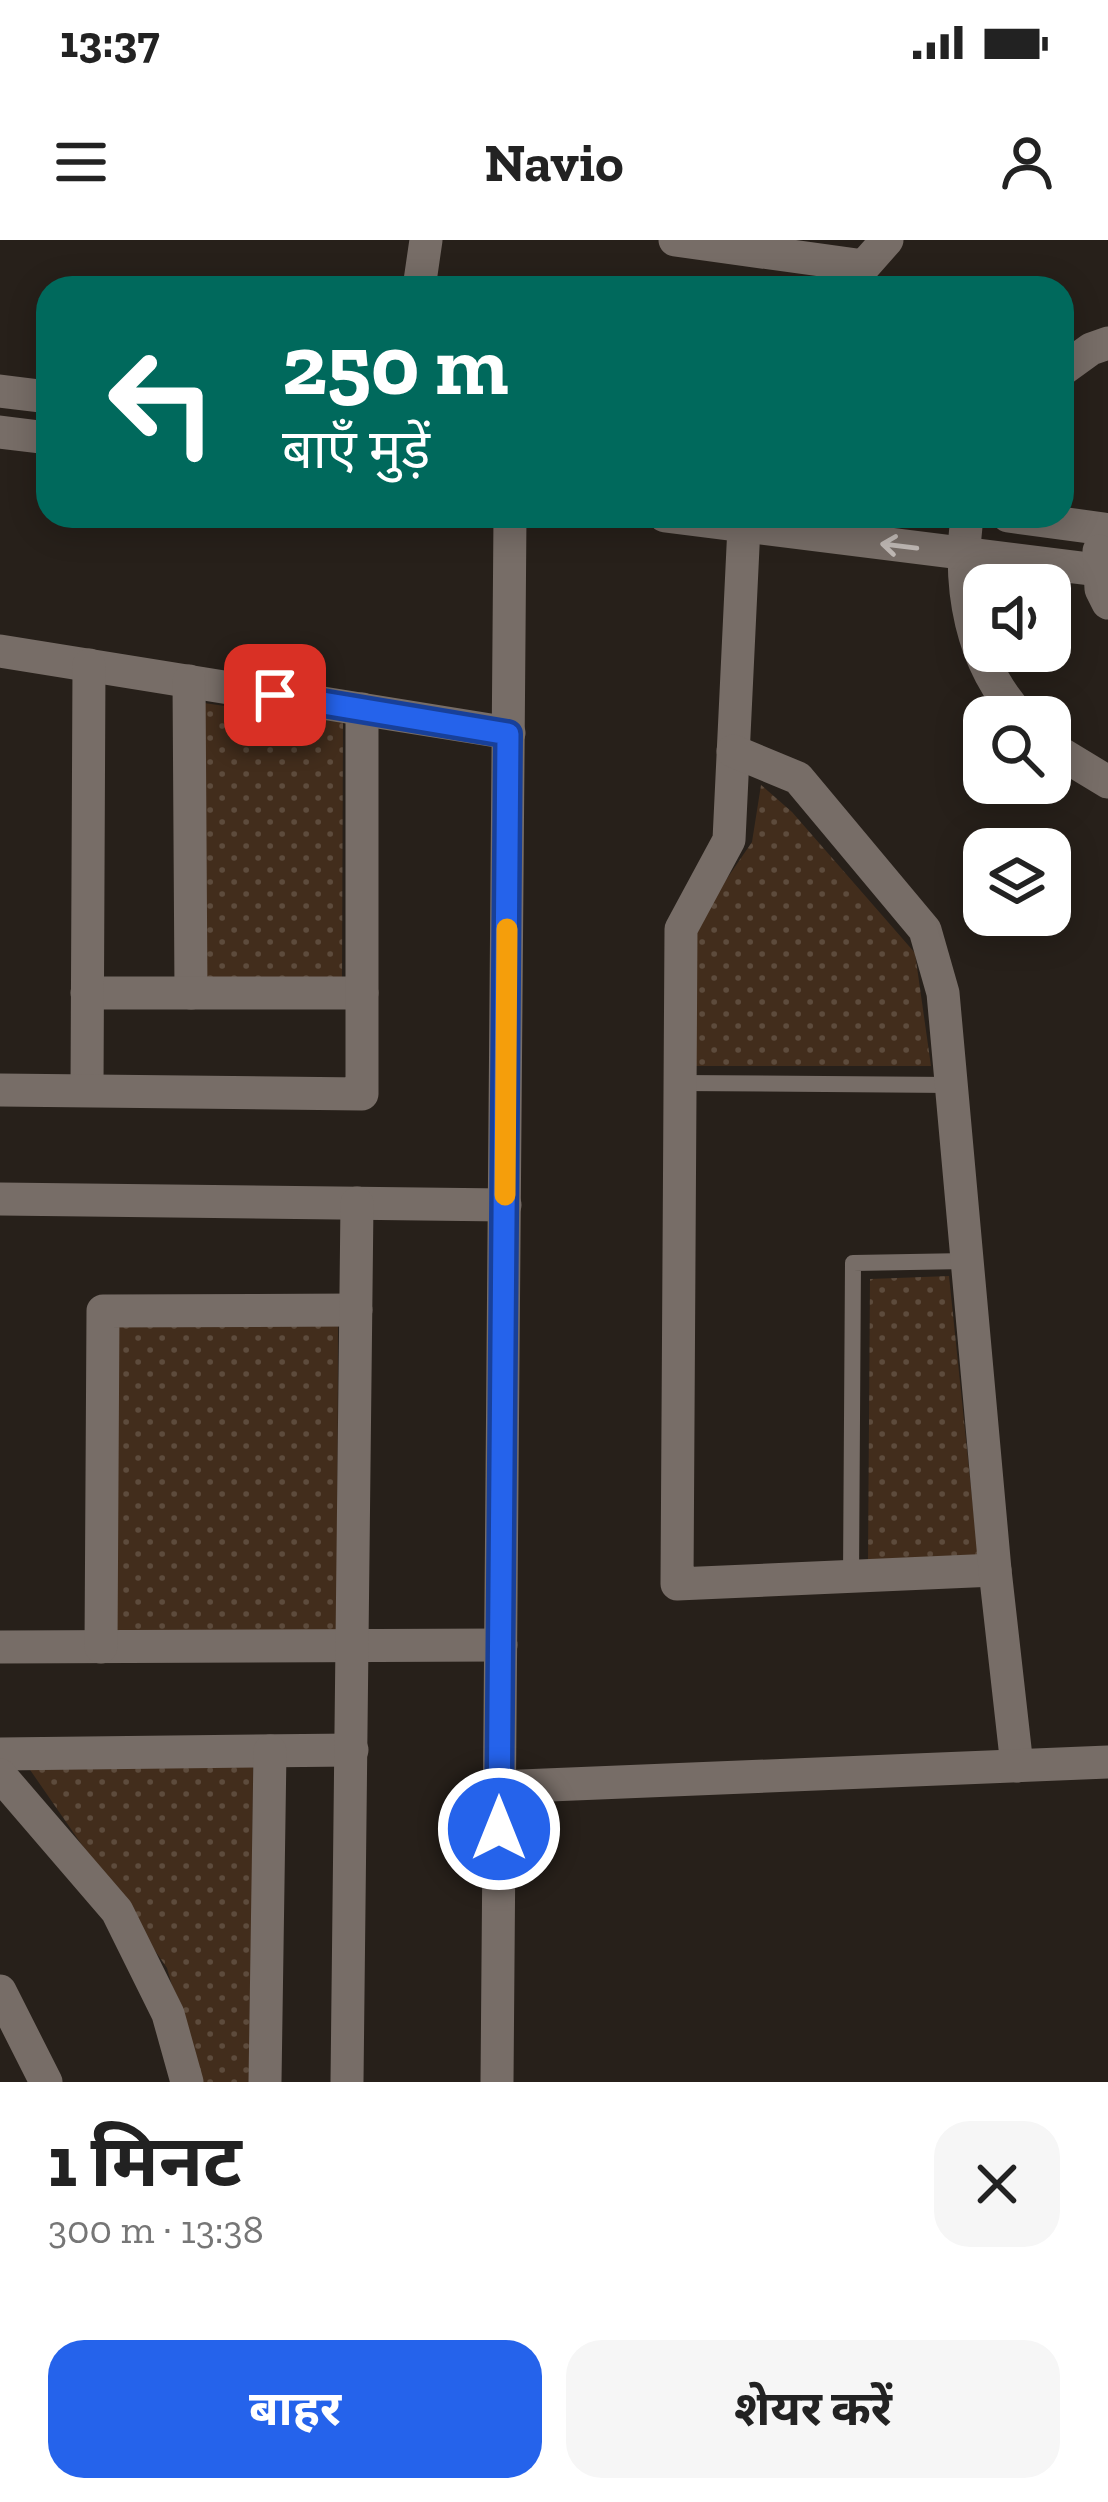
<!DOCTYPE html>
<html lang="hi">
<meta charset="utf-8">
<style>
body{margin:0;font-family:"Zilla Slab","Noto Sans Devanagari",serif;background:#f6f6f6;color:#222;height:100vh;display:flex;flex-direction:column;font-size:45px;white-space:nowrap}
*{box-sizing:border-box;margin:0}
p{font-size:39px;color:#767676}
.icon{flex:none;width:66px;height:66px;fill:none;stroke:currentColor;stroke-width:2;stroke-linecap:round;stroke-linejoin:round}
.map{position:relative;height:1842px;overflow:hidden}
.drawer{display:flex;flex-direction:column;background:#fff;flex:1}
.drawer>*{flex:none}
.banner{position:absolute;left:36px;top:36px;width:1038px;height:252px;border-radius:36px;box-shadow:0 6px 30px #0003;background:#00695c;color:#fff;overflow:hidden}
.buttons{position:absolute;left:963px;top:324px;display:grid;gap:24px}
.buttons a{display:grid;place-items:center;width:108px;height:108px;border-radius:24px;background:#fff;box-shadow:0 6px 30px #0003;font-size:60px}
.pin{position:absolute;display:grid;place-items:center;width:102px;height:102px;color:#fff;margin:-51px;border-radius:24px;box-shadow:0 6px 18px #0006}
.me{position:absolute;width:132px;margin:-66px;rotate:0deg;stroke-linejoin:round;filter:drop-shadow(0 0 9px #0008)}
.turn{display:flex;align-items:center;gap:42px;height:252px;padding:0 48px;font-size:54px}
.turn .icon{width:156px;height:156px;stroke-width:2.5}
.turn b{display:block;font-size:84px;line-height:102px}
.round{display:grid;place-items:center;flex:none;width:126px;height:126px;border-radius:36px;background:#f6f6f6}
.headline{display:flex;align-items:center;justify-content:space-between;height:204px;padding:0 48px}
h1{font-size:72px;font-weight:700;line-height:90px}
.cta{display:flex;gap:24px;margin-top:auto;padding:24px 48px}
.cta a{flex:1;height:138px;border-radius:36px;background:#2563eb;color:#fff;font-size:48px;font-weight:700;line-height:138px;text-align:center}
.cta a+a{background:#f6f6f6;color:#222}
.status{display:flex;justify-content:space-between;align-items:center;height:84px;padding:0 60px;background:#fff;direction:ltr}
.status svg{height:33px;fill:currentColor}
header{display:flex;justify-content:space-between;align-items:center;height:156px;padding:0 48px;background:#fff;font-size:54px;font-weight:700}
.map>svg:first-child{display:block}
.park{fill:url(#park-dots)}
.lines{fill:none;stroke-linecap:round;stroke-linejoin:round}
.service{stroke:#776d67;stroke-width:16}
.minor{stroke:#776d67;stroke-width:33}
.tertiary{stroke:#776d67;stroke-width:33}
.oneway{stroke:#c0b9b5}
.route-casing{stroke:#184099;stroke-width:30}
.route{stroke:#2563eb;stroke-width:21}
.slow{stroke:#f59e0b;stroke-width:21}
</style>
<div class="status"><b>13:37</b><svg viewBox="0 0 49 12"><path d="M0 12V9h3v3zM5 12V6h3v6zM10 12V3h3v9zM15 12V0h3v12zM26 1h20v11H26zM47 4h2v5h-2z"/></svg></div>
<header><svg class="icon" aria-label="menu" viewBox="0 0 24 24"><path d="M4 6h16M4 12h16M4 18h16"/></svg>Navio<svg class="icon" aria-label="person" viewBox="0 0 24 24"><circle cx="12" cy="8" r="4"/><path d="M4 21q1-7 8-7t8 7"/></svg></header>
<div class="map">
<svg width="1108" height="1842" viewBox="0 0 1108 1842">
<defs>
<pattern id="park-dots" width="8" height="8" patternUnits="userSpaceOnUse" patternTransform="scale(3)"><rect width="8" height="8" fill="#422d1c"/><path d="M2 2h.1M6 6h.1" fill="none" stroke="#5d4b3c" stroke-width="1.8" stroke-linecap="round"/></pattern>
</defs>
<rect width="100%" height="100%" fill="#27201a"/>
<g class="park">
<path d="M204,463l139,20 -1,258 -140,-1z"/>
<path d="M761,545l31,27 123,141 16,113h-238l2,-141 57,-83z"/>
<path d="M949,1036l29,279 -110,6 2,-282z"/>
<path d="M116,1085l222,1 -1,305 -220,-1z"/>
<path d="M26,1524l227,3 -2,315h-52l-32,-114z"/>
</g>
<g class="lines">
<g class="service">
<path d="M680,843l271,2"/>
<path d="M851,1337l2,-314 114,-2"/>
</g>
<g class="minor">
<path d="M675,0l189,26 23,-26"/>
<path d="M419,48l7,-48"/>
<path d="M1062,130l29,-21 17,-6"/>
<path d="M967,276c-9,71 3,147 54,201"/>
<path d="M744,286l-15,314 -48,89 -4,655 318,-14"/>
<path d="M0,411l509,82"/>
<path d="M189,441l2,312"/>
<path d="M1050,507l58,35"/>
<path d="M733,511l65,27 127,152 18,63 52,577 22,196"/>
<path d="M87,753h275"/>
<path d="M87,848l2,-423"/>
<path d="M0,850l362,4v-385"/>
<path d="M0,959l505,6"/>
<path d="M0,1407l501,-2"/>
<path d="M101,1407l2,-336 253,-1"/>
<path d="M0,1514l352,-4"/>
<path d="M0,1535l117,136 51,103 19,68"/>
<path d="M499,1547l609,-25"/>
<path d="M0,1751l46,91"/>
<path d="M265,1842l5,-331"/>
<path d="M347,1842l10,-879"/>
<path d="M497,1842l13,-1566"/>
</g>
<g class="tertiary">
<path d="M0,151l48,6"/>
<path d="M0,192l48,6"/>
<path d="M665,276l433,54"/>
<path d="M1008,276l96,13"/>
<path d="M1099,311l2,38 7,14"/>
</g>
</g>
<defs><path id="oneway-shaft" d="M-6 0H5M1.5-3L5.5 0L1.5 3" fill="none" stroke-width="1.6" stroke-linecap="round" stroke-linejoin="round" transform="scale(3)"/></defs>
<use class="oneway" href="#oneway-shaft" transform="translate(899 306) rotate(-173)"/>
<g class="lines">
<g class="route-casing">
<path id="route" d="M275,455l233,39 -9,1095"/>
</g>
<use href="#route" class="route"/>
<path class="slow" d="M505,955l2,-266"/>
</g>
</svg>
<div class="buttons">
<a><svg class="icon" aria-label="sound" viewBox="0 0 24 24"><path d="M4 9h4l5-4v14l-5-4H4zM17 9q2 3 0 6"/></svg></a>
<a><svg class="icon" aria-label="search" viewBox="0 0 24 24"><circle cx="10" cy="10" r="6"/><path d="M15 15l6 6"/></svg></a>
<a><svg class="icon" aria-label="layers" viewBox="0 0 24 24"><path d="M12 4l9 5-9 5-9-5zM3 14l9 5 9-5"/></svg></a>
</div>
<div class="pin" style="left:275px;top:455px;background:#d93025"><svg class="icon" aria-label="arrive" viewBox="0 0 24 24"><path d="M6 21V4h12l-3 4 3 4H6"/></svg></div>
<svg class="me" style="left:499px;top:1589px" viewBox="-20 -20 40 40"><circle r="17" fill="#2563eb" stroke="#fff" stroke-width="3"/><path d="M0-11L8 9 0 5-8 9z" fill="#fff"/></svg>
<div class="banner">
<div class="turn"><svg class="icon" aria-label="left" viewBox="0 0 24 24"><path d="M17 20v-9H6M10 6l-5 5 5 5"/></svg><div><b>250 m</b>बाएँ मुड़ें</div></div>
</div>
</div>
<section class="drawer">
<div class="headline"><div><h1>1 मिनट</h1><p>300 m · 13:38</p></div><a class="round"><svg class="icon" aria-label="close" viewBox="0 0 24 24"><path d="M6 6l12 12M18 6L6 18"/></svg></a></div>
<div class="cta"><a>बाहर</a><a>शेयर करें</a></div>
</section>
